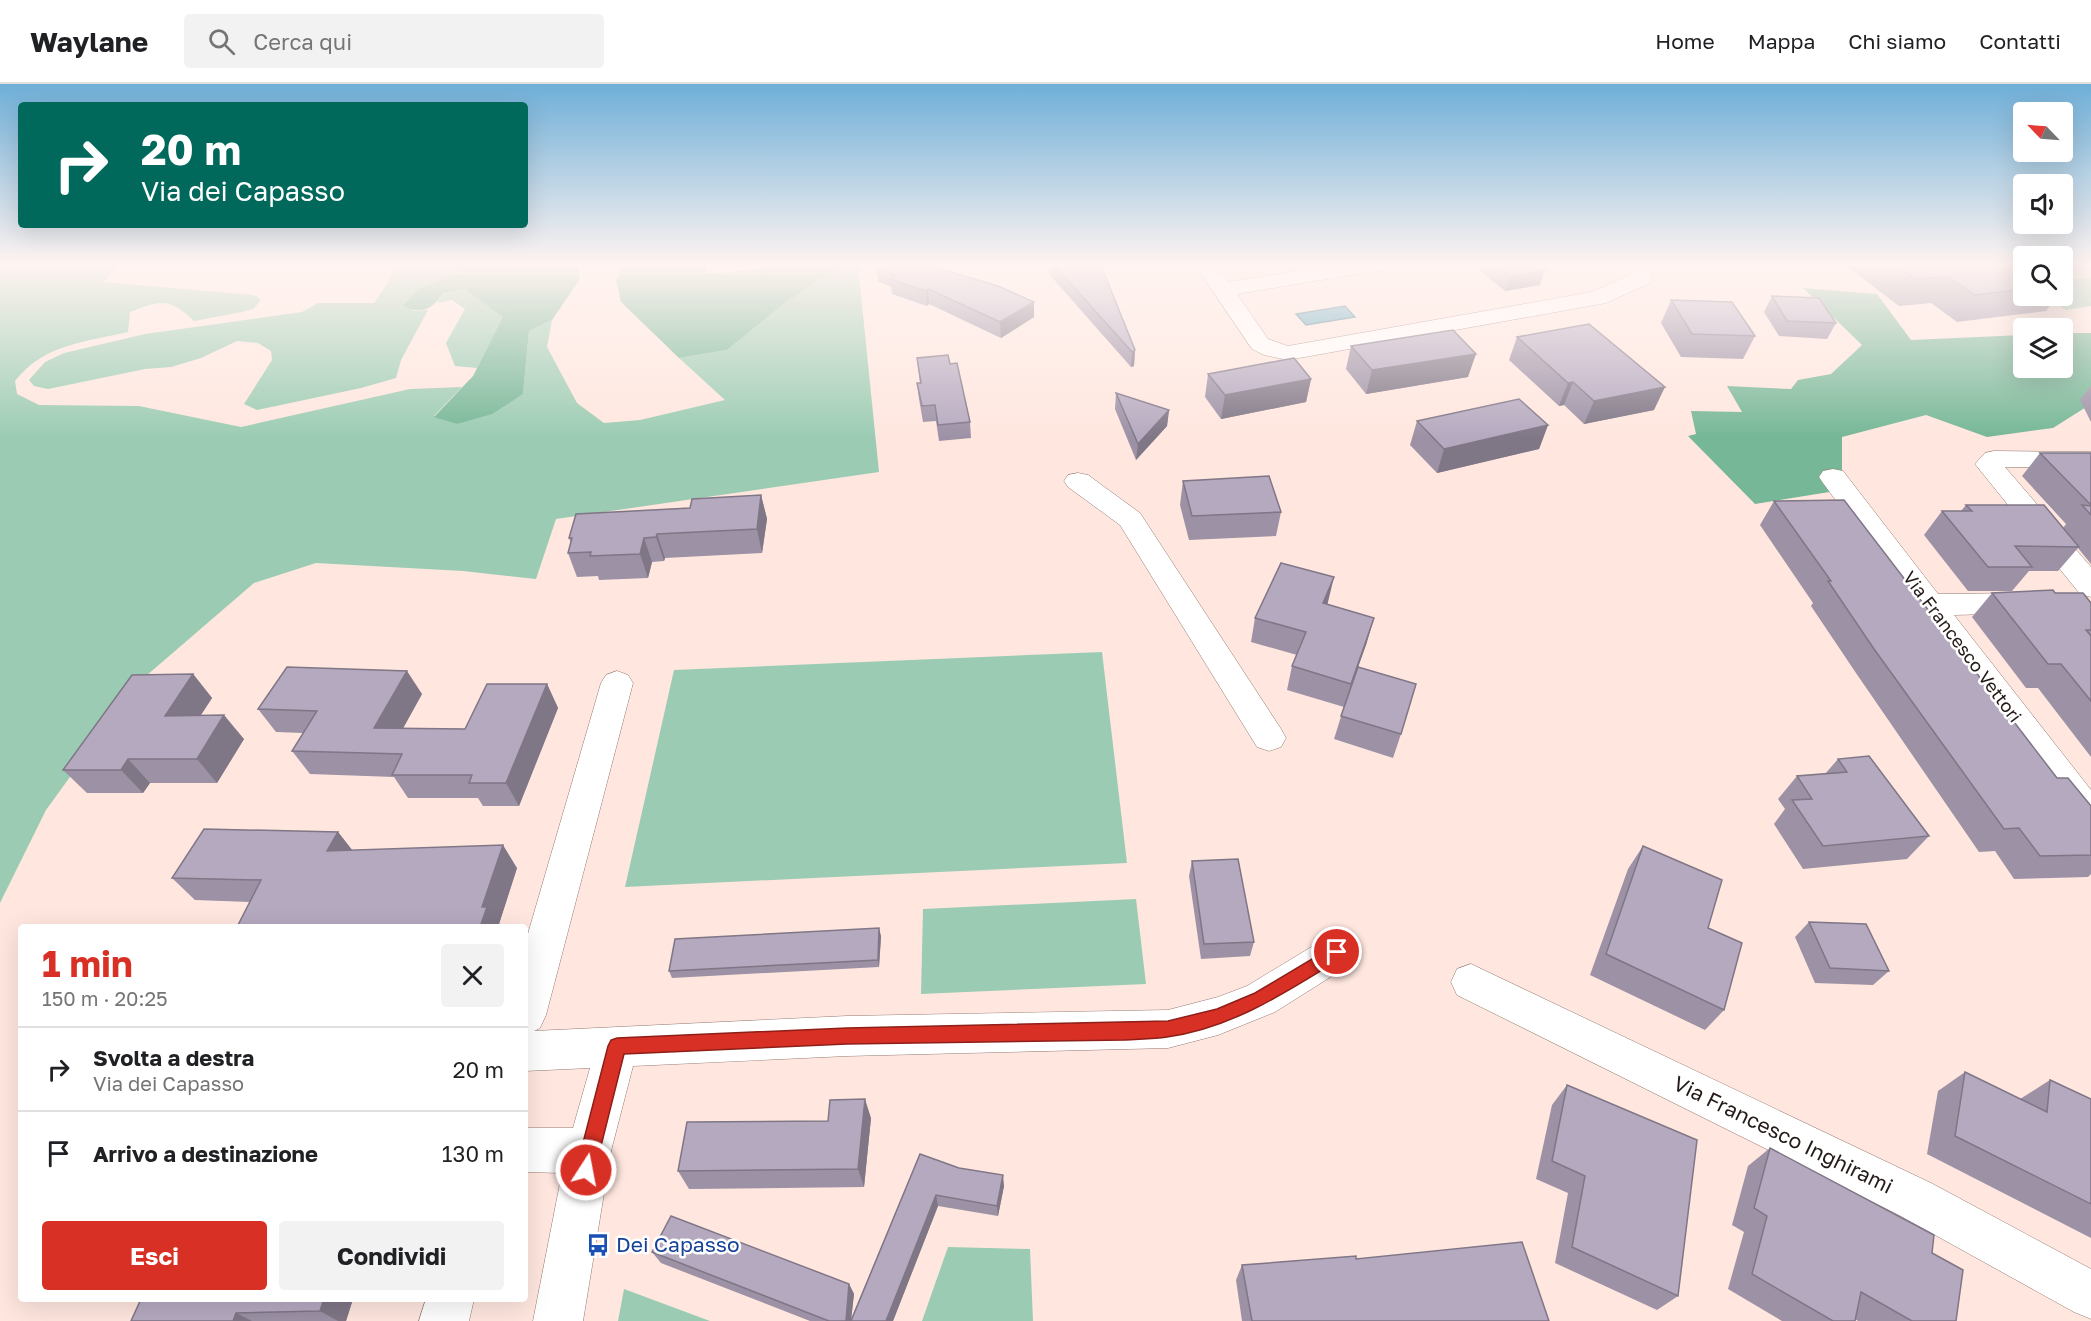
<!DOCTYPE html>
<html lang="it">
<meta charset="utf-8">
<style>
body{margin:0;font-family:"Golos Text",sans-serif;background:#f2f2f2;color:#202124;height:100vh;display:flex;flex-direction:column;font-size:22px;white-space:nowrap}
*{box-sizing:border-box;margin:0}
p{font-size:20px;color:#757577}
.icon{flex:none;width:33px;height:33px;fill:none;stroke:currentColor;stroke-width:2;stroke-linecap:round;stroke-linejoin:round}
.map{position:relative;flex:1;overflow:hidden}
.sheet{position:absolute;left:18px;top:840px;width:510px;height:378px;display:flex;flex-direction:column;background:#fff;border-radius:6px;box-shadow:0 6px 24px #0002}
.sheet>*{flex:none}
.hud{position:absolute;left:18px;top:18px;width:510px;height:126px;border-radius:6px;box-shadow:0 6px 24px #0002;background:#00695c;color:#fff;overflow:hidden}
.needle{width:39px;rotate:295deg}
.controls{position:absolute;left:2013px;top:18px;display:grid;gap:12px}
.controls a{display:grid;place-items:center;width:60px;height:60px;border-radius:6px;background:#fff;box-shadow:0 6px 24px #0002;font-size:30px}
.pin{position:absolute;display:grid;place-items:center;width:51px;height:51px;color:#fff;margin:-26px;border:3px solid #fff;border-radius:50%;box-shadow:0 2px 6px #0007}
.me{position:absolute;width:66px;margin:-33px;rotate:11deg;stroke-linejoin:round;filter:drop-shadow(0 0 4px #0008)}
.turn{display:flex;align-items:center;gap:21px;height:126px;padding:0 24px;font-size:27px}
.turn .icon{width:78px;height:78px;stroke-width:2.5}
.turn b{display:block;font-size:42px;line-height:51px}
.round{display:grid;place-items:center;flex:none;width:63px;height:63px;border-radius:6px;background:#f2f2f2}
.headline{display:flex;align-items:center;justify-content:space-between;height:102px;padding:0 24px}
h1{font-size:36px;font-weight:700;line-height:45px;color:#d93025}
.primary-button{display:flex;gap:12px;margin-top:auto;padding:12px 24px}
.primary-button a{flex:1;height:69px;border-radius:6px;background:#d93025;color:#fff;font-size:24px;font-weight:700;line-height:69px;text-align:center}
.primary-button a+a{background:#f2f2f2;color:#202124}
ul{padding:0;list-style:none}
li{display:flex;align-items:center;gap:18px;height:84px;padding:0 24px;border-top:2px solid #e0e0e0}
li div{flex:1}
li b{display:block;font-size:22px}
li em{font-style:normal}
header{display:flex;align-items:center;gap:36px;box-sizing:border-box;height:84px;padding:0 30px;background:#fff;border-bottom:2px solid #e0e0e0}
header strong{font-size:28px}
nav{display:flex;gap:33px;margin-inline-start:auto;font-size:21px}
.search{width:420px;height:54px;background:#f2f2f2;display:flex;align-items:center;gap:15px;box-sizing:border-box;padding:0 21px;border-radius:6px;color:#757577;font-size:22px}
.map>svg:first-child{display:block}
.green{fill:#9bccb3}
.forest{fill:#75b797}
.water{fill:#5ba7bf;stroke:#4a7d8d;stroke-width:1.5}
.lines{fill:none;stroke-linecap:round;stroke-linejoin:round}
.minor-casing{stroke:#947a71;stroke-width:1}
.minor{fill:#fff;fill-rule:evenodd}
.wall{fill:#9c91a5}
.shaded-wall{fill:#7f7686}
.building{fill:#b5a9c0;stroke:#7f7686;stroke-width:1.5}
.route{fill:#d93025;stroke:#8d1f18;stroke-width:1.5}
.labels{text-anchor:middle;stroke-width:5;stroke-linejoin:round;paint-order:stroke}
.street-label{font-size:18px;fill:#241a17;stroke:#fff}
.near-street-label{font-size:21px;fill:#241a17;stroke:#fff}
.near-transit-label{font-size:21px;fill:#164399;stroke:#fff;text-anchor:start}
</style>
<header>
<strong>Waylane</strong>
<div class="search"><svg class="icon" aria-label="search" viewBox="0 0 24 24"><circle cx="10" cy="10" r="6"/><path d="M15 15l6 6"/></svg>Cerca qui</div>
<nav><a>Home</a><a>Mappa</a><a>Chi siamo</a><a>Contatti</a></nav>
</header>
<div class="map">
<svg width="2091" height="1237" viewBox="0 0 2091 1237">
<rect width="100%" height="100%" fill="#ffe7df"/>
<g class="green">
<path d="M0,181h118l-14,17 150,13 7,5 -8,9 -11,3 -48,9c-25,-24 -33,-21 -64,-9l-2,20c-43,10 -84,12 -113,49l2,13 22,11 100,1 102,21 169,-38 52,-2 -28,29 23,8 66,-30 6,-63 23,-11 -5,27 30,56 27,20 36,-3 85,-20 -46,-42 48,-8 58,-47 57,-38h16l21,207 -323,47 -20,60 -73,-8 -147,-8 -62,20 -115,99 -93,128 -46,93z"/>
<path d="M392,181h84l-22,11 -42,35 16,-1 -27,50 -5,18 -35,10 -104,22 -13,-6 28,-44 -1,-9 -13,-8 -21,-2 -36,17 -30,9 -26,2 -97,20 -14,-3 -5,-6 16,-18 19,-9 81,-19 157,-22 16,-9h56l16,-24z"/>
<path d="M2091,193v29l-25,4 -24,-14h20l1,-15z"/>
<path d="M466,205l38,28 -27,51 -22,-2 -9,-23 19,-34 -13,-9 -15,3 6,-10z"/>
<path d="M1102,568l25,211 -502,24 49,-217z"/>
<path d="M1136,815l10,85 -225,10 2,-85z"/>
<path d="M948,1163l82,2 3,72h-111z"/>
<path d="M624,1205l86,32h-92z"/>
</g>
<g class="forest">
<path d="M476,181h101l3,14 -28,41 -23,11 -6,63 -31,20 -35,10 -23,-7 39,-41 30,-59 -38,-28 -22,4c-10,16 -23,23 -40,12l16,-16z"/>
<path d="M624,181h82v9l56,-5 1,-4h79l-57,38 -58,47 -48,8 -58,-56 -5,-22z"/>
<path d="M1803,204l74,6 34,46 112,-5 1,33h38l1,-35h28v71l-38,24 -66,9 -61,-22 -84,22v53l-87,14 -67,-68 8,-2 -5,-23 51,1 -15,-26 64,3 7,-9 33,-6 31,-29z"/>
</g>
<path class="water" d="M1345,222l10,11 -49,8 -10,-11z"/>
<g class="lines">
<g class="minor-casing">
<g id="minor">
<path d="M1195,181h22l11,17 109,-17h50l-3,5 -8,1 -139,23 31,45 20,7 304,-54 40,-18 2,-9h22l-6,18 -44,20 -318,57 -24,-5 -12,-6z"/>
<path d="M1994,367l97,1v16l-86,-1 86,100v30l-11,-3 -105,-130 10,-11z"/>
<path d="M1833,385l10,2 95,123 88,-1 11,3 4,7 -4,7 -11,3 -72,2 137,175v42l-13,-5 -255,-344 -4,-6 4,-6z"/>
<path d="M1078,389l10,2 52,38 141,216 5,9 -5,9 -12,4 -12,-4 -137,-222 -52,-38 -4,-6 4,-6z"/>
<path d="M617,587l11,4 5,8 -87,332 -6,13 -6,3 313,-15 321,-6 50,-13 29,-11 76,-46 14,-6 14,6 6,12 -6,12 -76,48 -57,23 -50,13 -321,8 -214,10 -22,85 -28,170h-50l29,-148 -37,-1v-44h48l17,-60 -65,3v-127l76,-261 5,-8z"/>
<path d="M1471,880l460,219 160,86v50l-17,-7 -175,-97 -442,-220 -6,-13 6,-13z"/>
<path d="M426,1215h48l-5,22h-50z"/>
</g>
</g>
<use href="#minor" class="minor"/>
</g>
<g class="wall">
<path d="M1049,181h47l39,85 -1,16 -3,1 -82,-93z"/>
<path d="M1482,181h56l2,20 -35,6 -25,-20z"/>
<path d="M1845,181h179v31h33l-11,15 -89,11 -26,-19 -32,3z"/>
<path d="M876,182l158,51 -33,21 -72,-34 -2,2 -35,-12 -1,-7 -13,-6z"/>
<path d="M1772,212l64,27 -9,16 -48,-3 -15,-24z"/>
<path d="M1671,216l84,36 -12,23 -62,-2 -20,-34z"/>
<path d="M1517,253l137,73 -70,14 -20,-19 -5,1 -50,-46z"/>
<path d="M1351,262l117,31 -102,17 -20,-25z"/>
<path d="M917,274l33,6 20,58 1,16 -32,3 -3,-20 -13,1 -4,-23 -2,-16h3z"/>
<path d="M1208,290l103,5 -5,23 -85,17 -16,-22z"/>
<path d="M2091,302v36l-11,-22z"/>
<path d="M1116,309l53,17 -2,16 -31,34 -21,-51z"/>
<path d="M1417,337l131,4 -9,24 -102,24 -27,-28z"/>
<path d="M2040,369h51v111l-13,-16 -20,23h-29l-17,20h-44l-44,-56 18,-24h19l5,-6 97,23 3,-4 -44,-48z"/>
<path d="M1183,397l98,31 -5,24 -87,4 -9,-35z"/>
<path d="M761,411l6,24 -5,34 -97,5 -1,3 -12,1 -4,16 -49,2 -1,-4 -21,1 -9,-24 3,-10 -2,-5 121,-30z"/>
<path d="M1774,417l283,277 34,28v68l-3,3 -74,2 -19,-28 -16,1 -123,-179 -45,-67 2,-3 -53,-78z"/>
<path d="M1992,509h63l36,10v154l-53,-69h-12l-54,-71z"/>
<path d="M1328,518l-1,2 40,38 -9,25 43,67 -8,24 -59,-19 10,-32 -57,-17 5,-24 5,-11 -46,-13 4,-24z"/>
<path d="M193,590l19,24 -11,17 43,24 -27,44h-67l-7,10h-56l-24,-23z"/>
<path d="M547,600l11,24 -39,98h-36l-5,-8h-70l-14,-21 -84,-3 -18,-23 11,-18 -27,-1 -18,-23 164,-15 -19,34 62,1z"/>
<path d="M1838,675l91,77 -22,23 -104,10 -29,-45 11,-15 -7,-10 19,-23 28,-2z"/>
<path d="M338,748l14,18 165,18 -18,56 -249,-22 -55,-2 -23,-22z"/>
<path d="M1643,762l65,82 16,82 -19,20 -115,-55 38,-106z"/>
<path d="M1192,777l62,81 -4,14 -49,3 -12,-83z"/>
<path d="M1809,838l80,49 -16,14 -58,-2 -20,-46z"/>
<path d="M881,852l-2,31 -207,11 -3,-7z"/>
<path d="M1965,988l55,27 30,-19 41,19v139l-164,-84 11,-63z"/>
<path d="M1567,1001l111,211 -21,14 -102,-47 13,-70 -32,-14 16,-74z"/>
<path d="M871,1034l-7,69 -175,2 -11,-18z"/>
<path d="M1770,1064l162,105 24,68h-98l-3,-2v2h-73l-54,-32 16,-57 -12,-7 16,-59z"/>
<path d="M920,1070l84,32 -6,30 -60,-10 -45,115h-83l-149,-58 -9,-11 197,32 5,10 -3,25z"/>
<path d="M1356,1175l193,62h-307l-6,-41 6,-15z"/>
<path d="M141,1215h212l-7,22h-215z"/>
</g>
<g class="shaded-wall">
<path d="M1545,186l-5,15 -35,6 5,-15z"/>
<path d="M928,205l1,15 -2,2 -1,-15z"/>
<path d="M1034,218v15l-33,21 -1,-16z"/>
<path d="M1135,266l-1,16 -3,1 1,-15z"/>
<path d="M1476,270l-8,23 -102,17 6,-24z"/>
<path d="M1311,295l-5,23 -85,17 4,-24z"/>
<path d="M1573,298l-9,23 -5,1 9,-23z"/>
<path d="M1665,303l-11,23 -70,14 10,-23z"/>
<path d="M1169,326l-2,16 -31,34 2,-16z"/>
<path d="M1548,341l-9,24 -102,24 7,-24z"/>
<path d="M761,411l6,24 -5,34 -5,-24z"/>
<path d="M657,450l8,24 -1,3 -8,-24z"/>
<path d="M644,454l8,24 -4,16 -8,-24z"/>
<path d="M1334,493l-6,25 -10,26 5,-25z"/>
<path d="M1374,534l-7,24 -23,65 7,-23z"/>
<path d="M407,587l15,23 -32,58 -16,-24z"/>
<path d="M193,590l19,24 -27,41 -20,-23z"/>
<path d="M547,600l11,24 -39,98 -13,-23z"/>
<path d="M224,631l20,24 -27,44 -20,-24z"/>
<path d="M128,675l22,24 -7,10 -22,-23z"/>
<path d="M338,748l18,23 -29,-4z"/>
<path d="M503,761l14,23 -18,56 2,3h-21l2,-20z"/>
<path d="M879,844l2,8 -2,31 -1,-7z"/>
<path d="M865,1015l6,19 -7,69 -6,-18z"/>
<path d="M1003,1091l1,11 -6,30 -1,-10z"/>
<path d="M936,1111l2,11 -45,115h-7z"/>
<path d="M849,1200l5,10 -3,27h-5z"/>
<path d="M324,1215h29l-7,22h-8l-18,-10z"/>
<path d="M236,1229l16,8h-19z"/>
</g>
<g class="building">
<path d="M876,181h51l71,21 36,16 -34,20 -72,-33 -2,2 -36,-12 6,-4 -20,-9z"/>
<path d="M1054,181h42l8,8 31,77 -3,2z"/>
<path d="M1496,181h42l7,5 -35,6z"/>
<path d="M1895,181h129v24l-49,6 -27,-18 -33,2z"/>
<path d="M1772,212l47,2 17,25 -49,-2z"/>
<path d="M1671,216l61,2 23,34 -63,-2z"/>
<path d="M1589,240l76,63 -71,14 -21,-19 -5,1 -51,-46z"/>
<path d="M1453,246l23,24 -104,16 -21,-24z"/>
<path d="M948,271l2,9 7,-1 13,59 -32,3 -3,-20 -13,1 -5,-23h4l-4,-25z"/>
<path d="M1294,274l17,21 -86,16 -17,-21z"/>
<path d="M1116,309l53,17 -31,34z"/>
<path d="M1519,315l29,26 -104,24 -27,-28z"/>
<path d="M2040,369h51v52z"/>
<path d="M1269,392l12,36 -89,4 -9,-35z"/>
<path d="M761,411l-4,34 -100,5 -1,3 -12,1 -4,16 -50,2 1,-4 -23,1 4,-15h-3l7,-24 114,-6 2,-9z"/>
<path d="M1844,416l213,278h11l23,28v49l-51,1 -21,-28 -15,1 -130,-180 -46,-68h3l-57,-80z"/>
<path d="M1966,421h78l35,42 -64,-1 17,21h-44l-46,-56h30z"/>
<path d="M2082,421l9,1v9z"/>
<path d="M1281,479l53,14 -11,26 51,15 -23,66 -59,-18 14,-34 -51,-14z"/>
<path d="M2053,506l2,3h28l8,10v27h-5l5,6v65l-30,-37h-13l-56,-71z"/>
<path d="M287,583l120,4 -33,57 91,1 22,-45h60l-41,99h-37l3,-8h-80l10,-21 -110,-3 25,-40 -59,-2z"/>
<path d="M1358,583l58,17 -15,50 -60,-18z"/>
<path d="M193,590l-28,42 59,-1 -27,44h-69l-7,11h-58l69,-95z"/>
<path d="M1869,672l60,80 -106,10 -31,-46 20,-1 -15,-23 50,-4 -9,-13z"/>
<path d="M204,745l134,3 -11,19 176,-6 -21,62h5l-7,20h-243l24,-47 -89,-2z"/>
<path d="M1643,762l79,34 -14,48 34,15 -18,67 -118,-56z"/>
<path d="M1238,775l16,83 -50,2 -12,-83z"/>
<path d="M1809,838l57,2 23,47 -59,-3z"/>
<path d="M879,844l-1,32 -209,11 6,-32z"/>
<path d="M1965,988l82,40 3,-32 41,19v105l-136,-68z"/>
<path d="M1567,1001l130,55 -19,156 -106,-49 13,-71 -33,-15z"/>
<path d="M865,1015l-7,70 -180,2 9,-49 141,-1 2,-21z"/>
<path d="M1770,1064l164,87 -2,18 31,17 -7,51h-44l-51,-29 -6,29h-22l-81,-47 15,-58 -13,-8z"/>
<path d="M920,1070l39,14 44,7 -6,31 -61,-11 -50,126h-35z"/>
<path d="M671,1132l178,68 -3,37h-17l-177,-69z"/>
<path d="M1522,1158l27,79h-297l-10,-56 114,-9v3z"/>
<path d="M141,1215h183l-4,12 -84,2 -3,8h-102z"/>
</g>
<linearGradient id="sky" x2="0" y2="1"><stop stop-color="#6fafd8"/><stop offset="0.51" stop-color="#fff4f1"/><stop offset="1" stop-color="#fff4f1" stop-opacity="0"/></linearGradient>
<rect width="2091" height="354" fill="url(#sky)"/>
<path class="route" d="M1337,860l6,3 3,5 -3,5c-55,34 -110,71 -176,80 -14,2 -28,2 -42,3l-278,4 -223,10 -29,116 -3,6 -6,3 -7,-3 -3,-6 32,-124 3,-6 6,-2 230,-10 321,-7 49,-12 38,-16z"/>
<defs>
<g id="bus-bare" transform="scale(1.8)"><path d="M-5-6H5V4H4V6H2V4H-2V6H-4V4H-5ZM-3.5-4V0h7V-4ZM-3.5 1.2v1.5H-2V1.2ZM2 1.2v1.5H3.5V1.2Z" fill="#1a4fb4" stroke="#fff" stroke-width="2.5" paint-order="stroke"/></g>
</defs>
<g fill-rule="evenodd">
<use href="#bus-bare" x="598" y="1161"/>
</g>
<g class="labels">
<g class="street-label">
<text transform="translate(1962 563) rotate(53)" y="6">Via Francesco Vettori</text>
</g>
<g class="near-street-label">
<text transform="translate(1783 1051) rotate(26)" y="7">Via Francesco Inghirami</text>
</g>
<g class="near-transit-label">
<text x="616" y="1168">Dei Capasso</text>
</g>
</g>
</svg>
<div class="controls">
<a><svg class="needle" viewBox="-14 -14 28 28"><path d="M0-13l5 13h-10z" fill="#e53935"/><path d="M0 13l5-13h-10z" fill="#757577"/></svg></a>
<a><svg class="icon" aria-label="sound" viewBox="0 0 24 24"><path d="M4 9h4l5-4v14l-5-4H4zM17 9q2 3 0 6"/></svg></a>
<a><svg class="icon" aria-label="search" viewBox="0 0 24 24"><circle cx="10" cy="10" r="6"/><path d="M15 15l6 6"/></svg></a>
<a><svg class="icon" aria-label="layers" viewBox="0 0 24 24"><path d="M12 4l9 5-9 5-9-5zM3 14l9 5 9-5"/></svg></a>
</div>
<div class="pin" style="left:1337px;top:868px;background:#d93025"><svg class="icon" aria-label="arrive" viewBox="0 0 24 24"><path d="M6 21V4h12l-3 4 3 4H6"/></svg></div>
<svg class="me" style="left:586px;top:1086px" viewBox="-20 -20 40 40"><circle r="17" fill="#d93025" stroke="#fff" stroke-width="3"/><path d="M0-11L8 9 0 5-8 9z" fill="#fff"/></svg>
<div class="hud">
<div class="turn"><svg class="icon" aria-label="right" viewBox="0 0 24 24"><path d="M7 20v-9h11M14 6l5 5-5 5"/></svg><div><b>20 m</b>Via dei Capasso</div></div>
</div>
<section class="sheet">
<div class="headline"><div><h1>1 min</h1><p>150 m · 20:25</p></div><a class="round"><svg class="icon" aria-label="close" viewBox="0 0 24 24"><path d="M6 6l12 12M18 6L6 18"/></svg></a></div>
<ul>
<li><svg class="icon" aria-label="right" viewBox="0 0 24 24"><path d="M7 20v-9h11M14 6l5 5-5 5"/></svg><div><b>Svolta a destra</b><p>Via dei Capasso</p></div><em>20 m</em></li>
<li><svg class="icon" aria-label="arrive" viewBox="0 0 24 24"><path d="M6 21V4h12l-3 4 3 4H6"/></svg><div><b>Arrivo a destinazione</b></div><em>130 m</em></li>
</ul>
<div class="primary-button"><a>Esci</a><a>Condividi</a></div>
</section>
</div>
